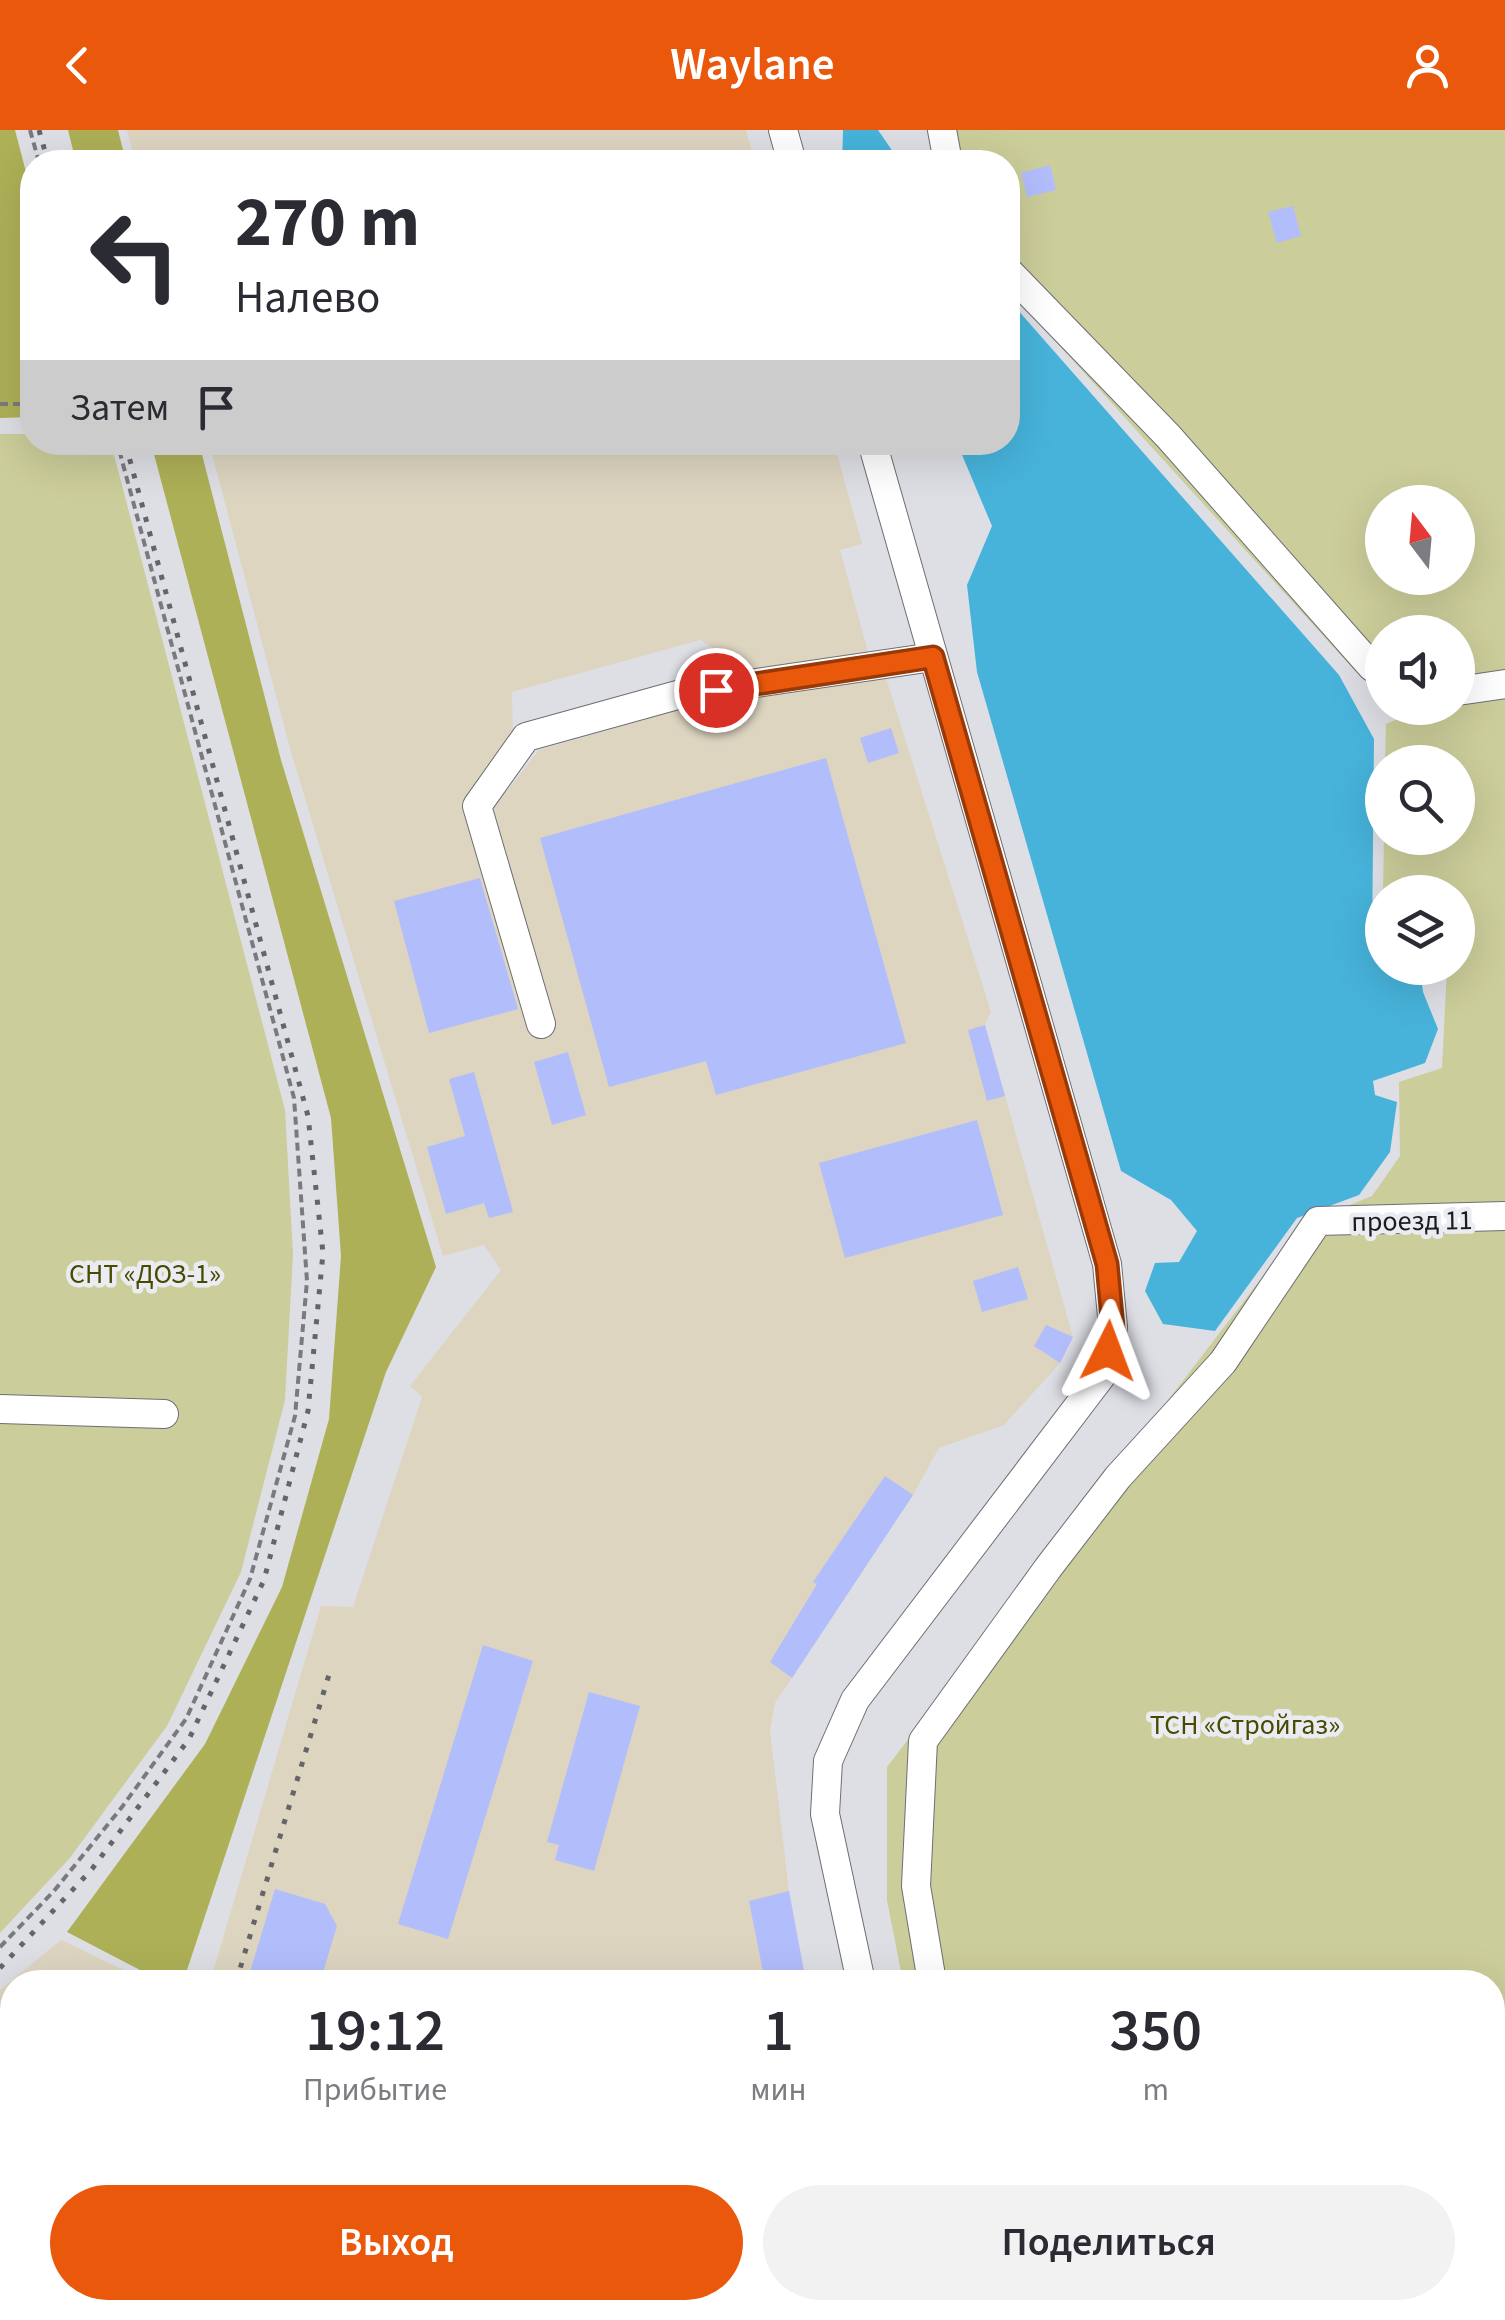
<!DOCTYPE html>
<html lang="ru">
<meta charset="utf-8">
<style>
body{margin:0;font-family:"Source Sans 3",sans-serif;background:#f2f2f3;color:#2b2b33;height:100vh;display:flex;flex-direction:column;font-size:38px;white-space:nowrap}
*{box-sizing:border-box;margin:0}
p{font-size:32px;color:#7c7c81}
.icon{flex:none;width:55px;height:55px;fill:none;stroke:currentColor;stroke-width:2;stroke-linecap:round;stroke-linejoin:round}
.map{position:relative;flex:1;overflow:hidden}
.panel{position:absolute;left:0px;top:1840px;width:1505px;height:350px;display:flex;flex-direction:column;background:#fff;border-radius:40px 40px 0 0;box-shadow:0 10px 40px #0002}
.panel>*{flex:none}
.hud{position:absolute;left:20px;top:20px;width:1000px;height:305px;border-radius:40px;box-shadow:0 10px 40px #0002;background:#fff;color:#2b2b33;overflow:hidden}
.needle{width:65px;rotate:344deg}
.fabs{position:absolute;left:1365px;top:355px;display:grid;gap:20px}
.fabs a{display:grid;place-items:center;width:110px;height:110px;border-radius:50%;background:#fff;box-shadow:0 10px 40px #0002;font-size:50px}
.pin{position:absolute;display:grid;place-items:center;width:85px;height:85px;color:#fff;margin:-42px;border:5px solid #fff;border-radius:50%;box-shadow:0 2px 10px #0007}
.me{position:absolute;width:110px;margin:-55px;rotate:3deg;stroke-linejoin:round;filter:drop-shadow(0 0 8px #0008)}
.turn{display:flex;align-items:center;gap:35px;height:210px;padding:0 50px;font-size:45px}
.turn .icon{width:130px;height:130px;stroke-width:2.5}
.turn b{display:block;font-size:70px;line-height:85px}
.then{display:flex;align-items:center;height:95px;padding:0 50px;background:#0003;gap:20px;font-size:38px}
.eta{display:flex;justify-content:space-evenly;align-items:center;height:170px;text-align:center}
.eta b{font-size:60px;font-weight:600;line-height:70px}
.action{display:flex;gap:20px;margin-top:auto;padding:20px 50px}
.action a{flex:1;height:115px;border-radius:60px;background:#ea580c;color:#fff;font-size:40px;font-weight:600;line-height:115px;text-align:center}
.action a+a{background:#f2f2f3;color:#2b2b33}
header{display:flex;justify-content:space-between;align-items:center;height:130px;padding:0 50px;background:#ea580c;color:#fff;font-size:45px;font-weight:600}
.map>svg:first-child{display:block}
.industrial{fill:#ddd5c0}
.green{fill:#cbcd9a;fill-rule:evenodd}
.forest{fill:#aeb057}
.water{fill:#47b3db}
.building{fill:#b2bdfc}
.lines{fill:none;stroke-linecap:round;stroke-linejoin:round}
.minor-casing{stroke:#6e6f74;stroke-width:30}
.path{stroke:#7a7a7e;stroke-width:4;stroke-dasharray:8 5;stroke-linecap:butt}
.minor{stroke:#fff;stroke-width:28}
.rail{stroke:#646568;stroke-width:5;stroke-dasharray:5 10;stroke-linecap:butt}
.route-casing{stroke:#983908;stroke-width:25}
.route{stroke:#ea580c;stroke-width:18}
.labels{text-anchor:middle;stroke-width:9;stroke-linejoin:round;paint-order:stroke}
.street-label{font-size:28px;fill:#1c1c1e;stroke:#ebecf2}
.park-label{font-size:28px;fill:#494900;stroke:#ebecf2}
</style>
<header><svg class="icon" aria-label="back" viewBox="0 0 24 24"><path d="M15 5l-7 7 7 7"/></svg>Waylane<svg class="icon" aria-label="person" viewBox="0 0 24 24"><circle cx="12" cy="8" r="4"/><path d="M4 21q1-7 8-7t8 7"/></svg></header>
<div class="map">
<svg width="1505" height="2190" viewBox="0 0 1505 2190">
<rect width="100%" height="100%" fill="#dedfe5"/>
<g class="industrial">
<path d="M127,0h619l9,32h-620z"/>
<path d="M209,313h625l28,101 -22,6 30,109 -107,19 -63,-38 -188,52 1,43 -16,30 9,27 33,-42 177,-51 170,-21 105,334 -6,13 88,312 -13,26 -56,62 -65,23 -26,47 -138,208 -5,28 19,160 17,91h-596l111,-376 32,1 69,-210 -12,-11 91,-116 -17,-25 -41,11 -152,-504z"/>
<path d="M61,1810l88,42h-137v326h90l-3,12h-99v-330z"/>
<path d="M142,2178h725l2,12h-731z"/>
</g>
<g class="green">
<path d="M928,0h577v2190h-535l-2,-12h524v-326h-589l-16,-82v-133l416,-543 69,-28 28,-40 -1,-74 43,-14 5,-100h11v-76h-75l1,-54h74v-76h-73l1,-38 37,-16h35v-76h-76v53l-26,-13 -348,-383v-127h-72zM1382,372h76v76h-76z"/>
<path d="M0,304h32v8l79,1 174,667 8,144 -8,146 -44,172 -74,154 -98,133 -69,74z"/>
</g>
<g class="forest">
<path d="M0,0h15l17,65v222l-32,1z"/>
<path d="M68,0h50l8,32h-50z"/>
<path d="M151,313h48l82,317 155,507 -50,105 -203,610h-20l-96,-50 138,-188 77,-157 47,-168 12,-163 -10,-138z"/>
</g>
<g class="water">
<path d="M843,0h35l22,32h-58z"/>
<path d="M1008,169l331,376 35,64 -2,207 10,4v18h38l3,24 15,37 -13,34 -52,18 2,14 22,7 -7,50 -31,43 -62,23 -82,113 -52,-7 -18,-33 10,-28 24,-1 18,-31 -26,-31 -50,-29 -144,-499 -10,-87 25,-59 -35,-83 51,-1z"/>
</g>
<g class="building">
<path d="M1050,35l6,25 -29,7 -6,-24z"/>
<path d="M1293,76l8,30 -24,7 -9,-31z"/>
<path d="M891,598l8,25 -31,10 -8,-25z"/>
<path d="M826,628l80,285 -190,52 -10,-34 -97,26 -69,-249z"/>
<path d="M480,748l38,131 -89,24 -35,-132z"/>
<path d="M985,895l20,71 -18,5 -19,-71z"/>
<path d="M568,922l18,63 -34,10 -18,-63z"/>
<path d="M474,942l39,140 -24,6 -5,-15 -38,11 -19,-67 38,-11 -16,-57z"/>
<path d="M977,990l26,95 -158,43 -26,-95z"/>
<path d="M1018,1137l10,32 -46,13 -9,-31z"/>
<path d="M1046,1195l27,12 -13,26 -26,-17z"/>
<path d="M885,1346l28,19 -121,183 -22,-16 47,-78 -4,-2z"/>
<path d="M483,1515l50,16 -85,278 -50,-15z"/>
<path d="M589,1562l51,14 -46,165 -39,-11 4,-15 -12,-3z"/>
<path d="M275,1759l50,15 12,22 -17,56h-73z"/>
<path d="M789,1761l17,91h-41l-16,-81z"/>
</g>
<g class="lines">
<g class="minor-casing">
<g id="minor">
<path d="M783,0l9,32"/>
<path d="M942,0l6,32"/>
<path d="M1008,141l160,165 204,231 10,5"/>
<path d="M1458,561l47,-7"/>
<path d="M541,894l-64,-218 49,-69 155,-43 252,-37"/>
<path d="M0,1279l164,5"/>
<path d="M861,1852l-36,-168 3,-53 27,-61 247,-325 11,-48 -6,-63 -235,-822"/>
<path d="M932,1852l-16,-96 7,-145 125,-173 70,-91 105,-115 95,-141 187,-5"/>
<path d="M929,2178l2,12"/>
<path d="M1016,2178l3,12"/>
</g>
</g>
<g class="path">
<path d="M30,0l9,32"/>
<path d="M0,274h32"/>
<path d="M0,1817l54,-56 68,-84 64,-88 64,-140 45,-163 12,-135 -13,-183 -177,-656"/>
</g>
<use href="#minor" class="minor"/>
<g class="rail">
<path d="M39,0l9,32"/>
<path d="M0,1838l92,-99 97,-130 75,-159 44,-169 15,-158 -15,-137 -183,-674"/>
<path d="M236,1852l95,-314"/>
<path d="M124,2190l3,-12"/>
<path d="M176,2190l6,-12"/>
</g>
</g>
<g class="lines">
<g class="route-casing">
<path id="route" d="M716,560l217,-33 174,607 6,64 -5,23"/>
</g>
<use href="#route" class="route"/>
</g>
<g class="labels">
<g class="street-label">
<text transform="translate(1412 1090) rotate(-1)" y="10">проезд 11</text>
</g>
<g class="park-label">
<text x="145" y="1153">СНТ «ДОЗ-1»</text>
<text x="1245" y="1604">ТСН «Стройгаз»</text>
</g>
</g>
</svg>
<div class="fabs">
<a><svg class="needle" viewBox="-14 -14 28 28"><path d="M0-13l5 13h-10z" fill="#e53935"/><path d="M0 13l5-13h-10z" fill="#7c7c81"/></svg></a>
<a><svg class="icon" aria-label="sound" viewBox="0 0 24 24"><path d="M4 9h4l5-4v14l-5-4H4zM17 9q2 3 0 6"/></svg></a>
<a><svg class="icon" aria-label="search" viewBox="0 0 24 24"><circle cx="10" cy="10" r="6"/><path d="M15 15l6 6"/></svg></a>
<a><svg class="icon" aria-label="layers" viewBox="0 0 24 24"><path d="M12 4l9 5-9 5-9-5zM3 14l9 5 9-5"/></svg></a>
</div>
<div class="pin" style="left:716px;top:560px;background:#d93025"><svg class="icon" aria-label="arrive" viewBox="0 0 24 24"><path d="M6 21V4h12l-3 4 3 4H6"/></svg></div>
<svg class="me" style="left:1108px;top:1221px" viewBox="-20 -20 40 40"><path d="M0-17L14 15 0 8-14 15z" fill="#ea580c" stroke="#fff" stroke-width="4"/></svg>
<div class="hud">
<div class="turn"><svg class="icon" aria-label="left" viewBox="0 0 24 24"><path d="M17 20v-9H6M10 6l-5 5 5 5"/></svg><div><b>270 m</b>Налево</div></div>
<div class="then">Затем<svg class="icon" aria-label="arrive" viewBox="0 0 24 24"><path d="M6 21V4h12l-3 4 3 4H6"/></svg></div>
</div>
<section class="panel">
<div class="eta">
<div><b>19:12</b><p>Прибытие</p></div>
<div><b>1</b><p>мин</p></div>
<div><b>350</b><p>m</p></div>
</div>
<div class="action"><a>Выход</a><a>Поделиться</a></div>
</section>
</div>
